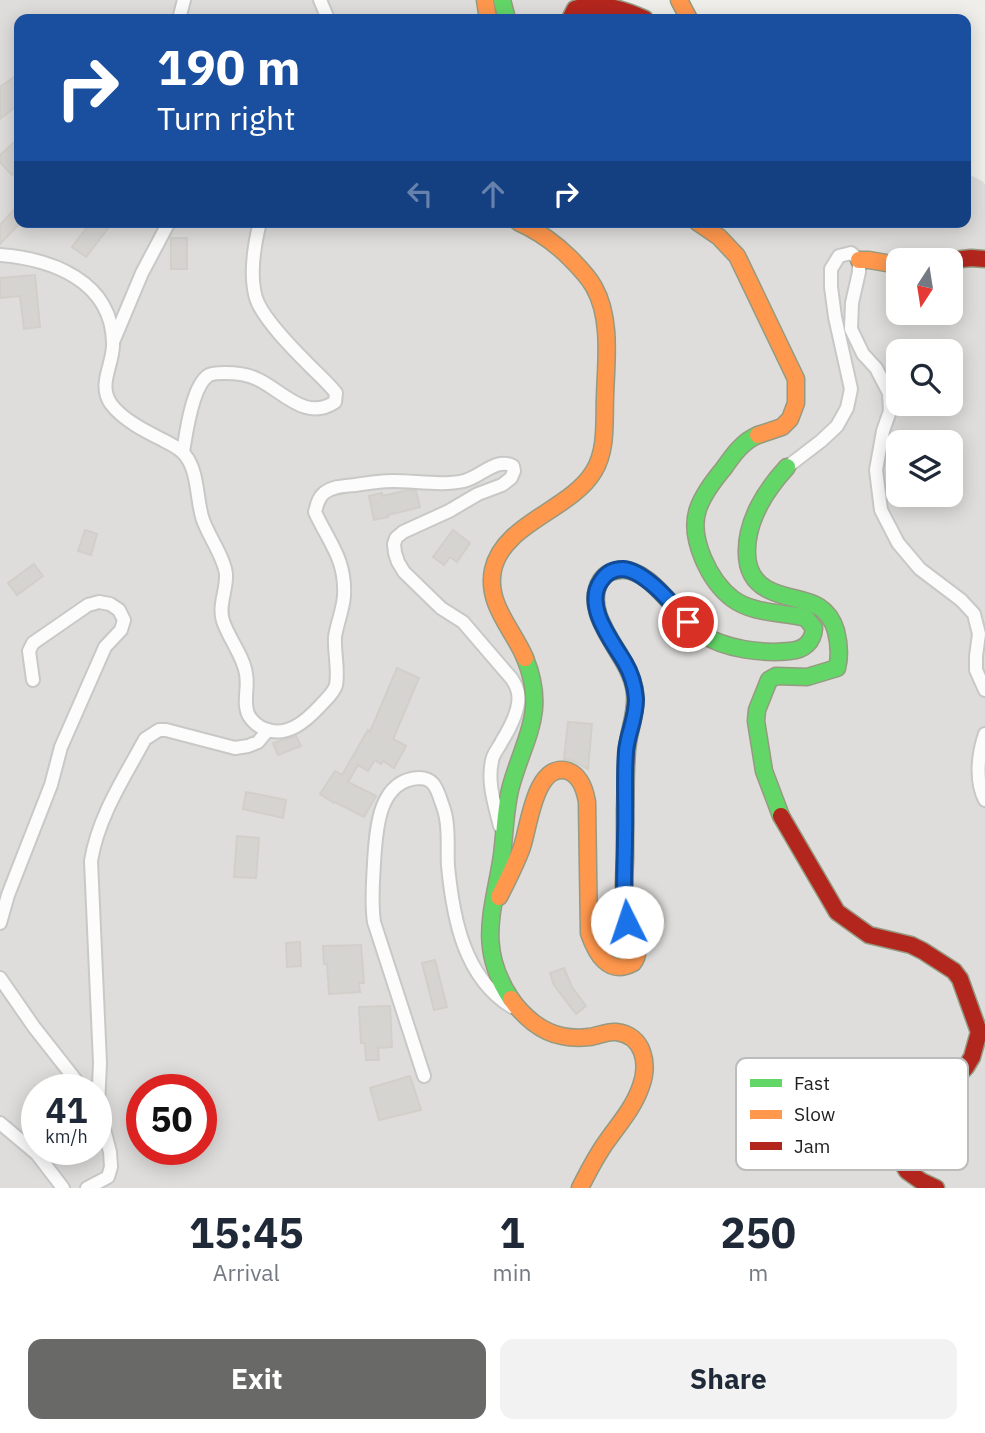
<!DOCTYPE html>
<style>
body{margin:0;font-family:"IBM Plex Sans",sans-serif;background:#f2f2f3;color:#1f2937;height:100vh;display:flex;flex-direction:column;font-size:26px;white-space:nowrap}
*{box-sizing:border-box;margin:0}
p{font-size:23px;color:#747a83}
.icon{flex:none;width:38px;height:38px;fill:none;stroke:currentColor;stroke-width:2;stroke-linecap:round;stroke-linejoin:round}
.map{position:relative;height:1188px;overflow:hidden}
.panel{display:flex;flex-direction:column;background:#fff;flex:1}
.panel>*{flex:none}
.hud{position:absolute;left:14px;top:14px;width:957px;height:214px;border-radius:14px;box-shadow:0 4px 18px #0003;background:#1a4fa0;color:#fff;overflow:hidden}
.needle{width:46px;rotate:192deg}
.tools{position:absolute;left:886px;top:248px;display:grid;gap:14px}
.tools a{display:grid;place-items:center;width:77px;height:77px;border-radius:14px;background:#fff;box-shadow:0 4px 18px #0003;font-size:35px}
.speed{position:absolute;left:21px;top:1074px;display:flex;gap:14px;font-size:35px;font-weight:700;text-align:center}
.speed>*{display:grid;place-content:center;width:91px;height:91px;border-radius:50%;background:#fff;box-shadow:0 4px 18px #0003;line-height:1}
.speed small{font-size:18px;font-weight:400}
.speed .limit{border:10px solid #d22;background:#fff;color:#111}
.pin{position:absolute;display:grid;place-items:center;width:60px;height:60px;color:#fff;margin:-30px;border:4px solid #fff;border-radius:50%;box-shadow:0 2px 7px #0007}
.me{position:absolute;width:77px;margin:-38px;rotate:356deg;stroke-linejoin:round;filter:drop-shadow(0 0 5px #0008)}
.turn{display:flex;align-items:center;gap:24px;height:147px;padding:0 28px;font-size:32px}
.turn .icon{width:91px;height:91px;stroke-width:2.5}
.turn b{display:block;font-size:49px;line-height:60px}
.lanes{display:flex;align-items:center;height:66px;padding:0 28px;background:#0003;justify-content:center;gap:35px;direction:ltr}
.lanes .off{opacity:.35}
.eta{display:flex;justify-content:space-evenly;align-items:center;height:119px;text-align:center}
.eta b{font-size:42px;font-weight:700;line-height:49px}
.primary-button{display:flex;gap:14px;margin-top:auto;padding:14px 28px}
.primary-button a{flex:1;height:80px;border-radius:14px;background:#696967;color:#fff;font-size:28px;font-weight:700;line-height:80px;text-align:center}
.primary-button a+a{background:#f2f2f3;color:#1f2937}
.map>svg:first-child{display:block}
.residential{fill:#dedddb;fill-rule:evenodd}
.building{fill:#d6d4d1;stroke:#d2cfcb;stroke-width:2}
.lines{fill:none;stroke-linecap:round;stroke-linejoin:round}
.street-casing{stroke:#c8c8c6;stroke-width:16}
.fast-casing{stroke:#969a80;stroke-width:19}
.slow-casing{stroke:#969a80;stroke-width:19}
.jam-casing{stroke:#969a80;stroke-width:19}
.street{stroke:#fdfcfc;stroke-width:12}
.fast{stroke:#63d668;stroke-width:16}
.slow{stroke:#ff974d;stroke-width:16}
.jam{stroke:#b3261e;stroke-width:16}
.route-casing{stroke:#114b97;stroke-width:18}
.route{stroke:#1a73e8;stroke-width:12}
.key{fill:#fff;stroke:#bcbcbc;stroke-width:2}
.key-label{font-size:19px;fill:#212121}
</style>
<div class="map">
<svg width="985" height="1188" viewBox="0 0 985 1188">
<rect width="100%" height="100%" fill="#efeeea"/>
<path class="residential" d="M0,0h607l40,19h-628v203h947v-49l16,8 3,3v1004h-985zM898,261h52v52h-52zM898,352h52v52h-52zM898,443h52v52h-52zM37,1090h59v60h-59zM142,1090h59v60h-59z"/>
<g class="building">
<path d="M14,77l5,6v32l-5,-7 -14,11v-32z"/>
<path d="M19,138v29l-7,8 -12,-13v-7z"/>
<path d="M19,204v20l-19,20v-19z"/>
<path d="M91,222h22l-27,35 -14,-10z"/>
<rect x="171" y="238" width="16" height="31"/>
<path d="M35,275l5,52 -16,2 -4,-33 -20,2v-20z"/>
<path d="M408,490l8,1 4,16 -32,8v2l-14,3 -5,-24 13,-3v3z"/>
<path d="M85,530l12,4 -6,21 -13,-4z"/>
<path d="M453,530l17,13 -13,19 -7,-5 -6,8 -11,-8z"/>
<path d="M34,564l9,12 -26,19 -9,-12z"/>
<path d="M397,668l22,10 -26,61 13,7 -12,22 -11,-7 -2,3 -6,-4 -7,11 -10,-6 -10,17 28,14 -12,21 -29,-15 -1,1 -14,-9 15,-23 7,4 26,-45 2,2z"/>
<path d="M568,722l24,2 -4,45 -15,-8 -9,-2z"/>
<path d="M296,736l5,10 -23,9 -5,-12z"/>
<path d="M246,792l40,8 -3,18 -40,-9z"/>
<path d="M237,836l22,2 -3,40 -22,-1z"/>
<path d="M300,942l1,24 -14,1 -1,-24z"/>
<path d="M361,945l3,38h-5l1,9 -31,2 -2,-30h-3l-1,-18z"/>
<path d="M435,960l12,47 -13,3 -12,-47z"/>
<path d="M564,968l8,19 14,19 -10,8 -22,-29 -4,-12z"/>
<path d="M390,1006l2,41 -14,1 1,12h-13l-1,-17h-4l-2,-36z"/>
<path d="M410,1076l11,34 -42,10 -9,-32z"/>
</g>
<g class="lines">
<g class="street-casing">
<g id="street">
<path d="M320,0l8,19"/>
<path d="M179,19l5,-19"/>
<path d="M0,255c52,4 112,26 113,88 1,21 -16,41 -2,61 12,16 34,27 52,36 7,4 17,8 22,15 14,17 11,45 18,65 6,17 21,37 23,54 1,16 -8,31 -3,47 6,18 21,36 23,53 3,14 -4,29 3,42 4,6 10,11 16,13 22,9 41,-8 55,-23 5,-6 14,-13 16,-21 3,-14 -2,-33 -1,-48 2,-14 8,-27 9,-41 2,-37 -15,-53 -29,-84 2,-7 3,-14 9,-19 9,-7 21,-7 31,-8 13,-2 26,-4 38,-4 23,0 48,5 71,0 17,-4 32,-24 49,-15l1,5 -3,7 -9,7 -24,9 -29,17 -46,21 -7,6 -2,6 1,9 3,9 6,10 37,36 22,14 49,57c2,4 4,6 5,10 6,16 -7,39 -15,52 -3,7 -9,12 -10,20 -5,21 3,45 8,65"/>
<path d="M113,342l29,-69 27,-51"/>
<path d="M183,452c3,-18 9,-67 26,-77 4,-2 11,-2 16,-2 11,0 22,1 32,6 25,11 48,43 78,23l1,-9c-8,-10 -17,-18 -26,-27 -16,-16 -48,-48 -54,-68 -7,-24 -2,-52 4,-76"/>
<path d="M787,467l34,-26 16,-15 10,-18 4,-19 -16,-72 -4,-30v-18l8,-13 12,-3 8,7v12l-7,31 -1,26 12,25 13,14 13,25 1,18 -7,20 -7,39 5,40 17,33 22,26 41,31 13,14 5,20 -3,22v14l9,20"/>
<path d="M985,734c-7,20 -10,47 0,66"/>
<path d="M0,923l8,-28 43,-110 10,-38 44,-100 16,-17 3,-10 -5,-10 -9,-6 -11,-2 -11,3 -55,38 -4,8 4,29"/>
<path d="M0,978l34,49 44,56 9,6 10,-1"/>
<path d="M424,1076l-50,-154c-3,-20 -1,-39 0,-59 2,-30 3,-83 45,-85 13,0 17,8 21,20 2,6 5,13 6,20 3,16 1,32 2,48 5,52 16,112 64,141"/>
<path d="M0,1123l37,31 26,34"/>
<path d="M87,1188l21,-11 3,-10 -1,-15 -12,-46 2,-43 -9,-202c7,-44 33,-83 54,-122l14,-9h7l69,18 13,-2 10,-4 10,-12"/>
</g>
</g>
<g class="fast-casing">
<g id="fast">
<path d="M502,0l5,19"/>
<path d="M619,570c32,-4 58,48 83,64 23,15 60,20 88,17 14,-1 23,-9 24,-23l-8,-10c-23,-6 -53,-4 -73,-19 -23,-17 -45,-61 -35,-90 5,-15 16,-29 26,-41 9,-13 19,-27 34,-33"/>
<path d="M781,816l-17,-45 -8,-50 1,-11 12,-30 7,-4 31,1 30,-9c3,-12 2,-25 -1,-37 -11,-37 -42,-27 -69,-42 -30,-16 -21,-58 -8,-83 7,-14 17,-27 28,-39"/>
<path d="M511,999c-35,-53 -17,-89 -9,-144 3,-23 3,-47 9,-69 14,-50 36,-74 14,-128"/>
</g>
</g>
<g class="slow-casing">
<g id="slow">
<path d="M485,0l3,19"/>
<path d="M679,0l10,19"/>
<path d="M518,222c20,9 37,21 52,36 9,9 18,18 24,29 18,32 12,75 11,110 -1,24 2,53 -11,74 -23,39 -91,52 -101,99 -7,34 20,59 32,88"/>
<path d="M697,222l22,15 18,19 59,123v24l-6,16 -8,8 -24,8"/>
<path d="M859,260h10l29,5"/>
<path d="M499,897c8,-16 17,-33 23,-50 7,-20 13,-86 46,-76 13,5 17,19 19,31l2,131c7,20 19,43 44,30 8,-10 3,-20 -1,-31"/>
<path d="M511,999c12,17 30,33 51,37 9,2 19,2 27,1 9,-1 18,-6 27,-5 28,3 33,32 25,54 -7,21 -22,38 -34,55 -11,15 -19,31 -27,47"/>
</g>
</g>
<g class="jam-casing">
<g id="jam">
<path d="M570,19l5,-10c23,-8 48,0 70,10"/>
<path d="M944,261l27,-3 14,1"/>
<path d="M619,570c-9,2 -13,3 -18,10 -18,29 14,63 26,88 4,8 7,16 8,25 2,21 -7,39 -8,58 -2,20 -1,40 -2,59 0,16 0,32 0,49 -1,25 -4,50 7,73"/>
<path d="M781,816l56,96 32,23 42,10 12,6 31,20 6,8 19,53 -7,25 -6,10 -29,31 -34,42 -3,10v9l7,12 14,10 15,7"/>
</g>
</g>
<use href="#street" class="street"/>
<use href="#fast" class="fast"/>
<use href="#slow" class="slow"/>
<use href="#jam" class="jam"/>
</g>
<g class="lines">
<g class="route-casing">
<path id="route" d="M627,922c-5,-28 -2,-57 -2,-86 1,-28 -1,-57 1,-85 2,-19 10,-32 10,-52 -1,-12 -5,-26 -11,-36 -12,-21 -42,-57 -24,-82 5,-8 13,-12 22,-12 23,2 50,36 65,53"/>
</g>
<use href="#route" class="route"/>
</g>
<rect x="736" y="1058" width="232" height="112" rx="10" class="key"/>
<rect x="750" y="1079" width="32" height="8" fill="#63d668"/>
<rect x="750" y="1110" width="32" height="9" fill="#ff974d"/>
<rect x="750" y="1142" width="32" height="8" fill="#b3261e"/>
<g class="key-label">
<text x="794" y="1090">Fast</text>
<text x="794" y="1121">Slow</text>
<text x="794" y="1153">Jam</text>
</g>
</svg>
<div class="tools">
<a><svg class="needle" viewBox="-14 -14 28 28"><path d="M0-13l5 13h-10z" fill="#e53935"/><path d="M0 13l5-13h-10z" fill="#747a83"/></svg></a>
<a><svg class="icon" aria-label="search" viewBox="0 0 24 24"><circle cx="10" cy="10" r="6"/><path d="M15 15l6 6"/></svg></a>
<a><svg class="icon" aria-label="layers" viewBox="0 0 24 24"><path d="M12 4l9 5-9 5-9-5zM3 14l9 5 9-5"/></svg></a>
</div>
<div class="speed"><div>41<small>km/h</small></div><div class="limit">50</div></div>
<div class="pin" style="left:688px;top:622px;background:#d93025"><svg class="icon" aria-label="arrive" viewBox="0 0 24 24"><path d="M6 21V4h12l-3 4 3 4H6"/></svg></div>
<svg class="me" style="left:627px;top:922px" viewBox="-20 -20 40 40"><circle r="19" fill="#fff"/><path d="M0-13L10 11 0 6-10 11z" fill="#1a73e8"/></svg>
<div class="hud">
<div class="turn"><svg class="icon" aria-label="right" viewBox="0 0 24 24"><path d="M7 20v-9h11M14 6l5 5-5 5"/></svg><div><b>190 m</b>Turn right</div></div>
<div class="lanes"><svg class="icon off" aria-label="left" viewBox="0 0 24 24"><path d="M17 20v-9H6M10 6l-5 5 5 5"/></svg><svg class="icon off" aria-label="ahead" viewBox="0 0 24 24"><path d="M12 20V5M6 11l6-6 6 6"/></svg><svg class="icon" aria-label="right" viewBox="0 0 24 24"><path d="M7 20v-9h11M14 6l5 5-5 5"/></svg></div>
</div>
</div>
<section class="panel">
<div class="eta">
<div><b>15:45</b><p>Arrival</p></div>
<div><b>1</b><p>min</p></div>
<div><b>250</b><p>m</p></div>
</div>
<div class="primary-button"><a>Exit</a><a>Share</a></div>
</section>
